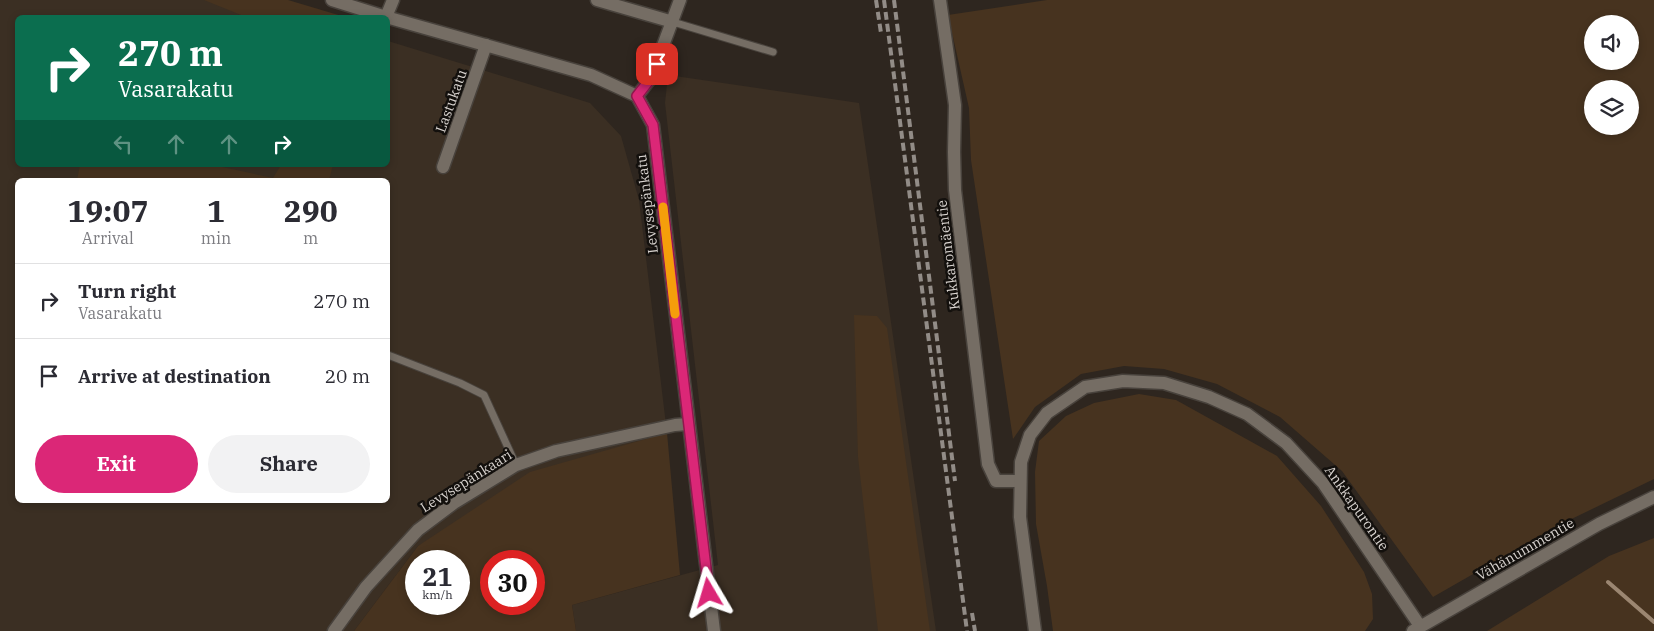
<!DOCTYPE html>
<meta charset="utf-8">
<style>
body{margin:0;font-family:"IBM Plex Serif",serif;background:#f2f2f3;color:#2b2b33;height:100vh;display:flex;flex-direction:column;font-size:19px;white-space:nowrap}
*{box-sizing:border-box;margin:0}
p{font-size:16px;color:#7c7c81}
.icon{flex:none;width:28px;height:28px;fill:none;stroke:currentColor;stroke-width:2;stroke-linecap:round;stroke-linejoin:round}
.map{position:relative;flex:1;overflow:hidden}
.panel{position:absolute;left:15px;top:178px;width:375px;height:325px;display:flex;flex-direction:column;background:#fff;border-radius:8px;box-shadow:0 2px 8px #0003}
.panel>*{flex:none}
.banner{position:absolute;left:15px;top:15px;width:375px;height:152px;border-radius:8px;box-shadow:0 2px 8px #0003;background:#0b6e4f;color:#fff;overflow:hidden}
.controls{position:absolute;left:1584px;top:15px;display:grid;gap:10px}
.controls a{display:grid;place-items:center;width:55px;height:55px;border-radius:50%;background:#fff;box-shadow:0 2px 8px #0003;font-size:25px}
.speed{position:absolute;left:405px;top:550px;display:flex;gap:10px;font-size:25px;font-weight:700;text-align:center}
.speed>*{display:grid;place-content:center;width:65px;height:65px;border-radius:50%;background:#fff;box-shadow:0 2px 8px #0003;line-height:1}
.speed small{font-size:12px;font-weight:400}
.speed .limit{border:8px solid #d22;background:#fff;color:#111}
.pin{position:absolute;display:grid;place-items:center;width:42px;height:42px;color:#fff;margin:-21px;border-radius:10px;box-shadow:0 2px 8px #0006}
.me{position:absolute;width:55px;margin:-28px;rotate:353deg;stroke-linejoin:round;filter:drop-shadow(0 0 4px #0008)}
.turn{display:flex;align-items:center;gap:18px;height:105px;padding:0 20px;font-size:22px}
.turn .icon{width:65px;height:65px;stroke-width:2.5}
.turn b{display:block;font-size:35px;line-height:42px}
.lanes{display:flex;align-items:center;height:48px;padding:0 20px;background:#0003;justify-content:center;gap:25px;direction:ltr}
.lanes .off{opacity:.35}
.eta{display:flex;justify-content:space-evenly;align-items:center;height:85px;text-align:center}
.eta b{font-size:30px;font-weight:800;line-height:35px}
.action{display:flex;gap:10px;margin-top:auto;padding:10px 20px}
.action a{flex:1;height:58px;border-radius:30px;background:#db2777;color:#fff;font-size:20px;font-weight:800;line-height:58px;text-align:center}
.action a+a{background:#f2f2f3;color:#2b2b33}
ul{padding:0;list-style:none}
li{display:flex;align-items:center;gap:15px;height:75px;padding:0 20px;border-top:1px solid #e1e1e2}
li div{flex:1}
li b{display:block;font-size:19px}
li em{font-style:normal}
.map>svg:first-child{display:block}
.built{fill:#3b2f23;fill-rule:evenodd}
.green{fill:#47331f;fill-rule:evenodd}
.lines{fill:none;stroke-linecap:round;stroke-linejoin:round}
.stream{stroke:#9b8671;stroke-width:4}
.service-casing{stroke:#48423c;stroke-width:9}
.minor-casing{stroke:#48423c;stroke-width:15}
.secondary-casing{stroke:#48423c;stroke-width:15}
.service{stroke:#756d64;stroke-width:7}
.minor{stroke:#756d64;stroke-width:12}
.secondary{stroke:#756d64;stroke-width:12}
.rail{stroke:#928c87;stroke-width:4;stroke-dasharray:8 4;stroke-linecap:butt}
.route-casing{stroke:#8e194d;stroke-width:12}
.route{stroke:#db2777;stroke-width:9}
.slow{stroke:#f59e0b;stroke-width:9}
.labels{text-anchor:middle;stroke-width:5;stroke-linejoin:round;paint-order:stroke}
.street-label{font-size:14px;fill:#d8d3cf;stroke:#13100d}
</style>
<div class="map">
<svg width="1654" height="631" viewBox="0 0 1654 631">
<rect width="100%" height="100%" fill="#2e261f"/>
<g class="built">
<path d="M0,0h252l58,17 -292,1v147h370v-124l202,62 31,33 18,64 28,233 -249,113 -64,85h-354zM18,180h370v320h-370z"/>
<path d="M668,75l191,28 77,528h-360l-4,-26 146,-40 -53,-462z"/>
</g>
<g class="green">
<path d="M204,0h84l57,17h-99z"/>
<path d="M1047,0h607v479l-99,48 -122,70 -91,-126 -62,-54 -63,-33 -53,-15 -40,-3 -43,8 -46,33 -22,32 -42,-279 -2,-52 -21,-93zM1592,24h38v37h-38zM1592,89h38v37h-38z"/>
<path d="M80,165h133l60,13 8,-13h52l-4,15h-252z"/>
<path d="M854,315l23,1 10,12 43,303h-52l-20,-174z"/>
<path d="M1139,394l37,6 101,56 44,50 43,66 8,22 1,25 -8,12h-312l-6,-45 -11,-62 -1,-52 4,-31 27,-25 28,-13z"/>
<path d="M667,433l13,142 -108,30 4,26h-222l64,-85 112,-74zM416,561h43v43h-43zM491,561h43v43h-43z"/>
<path d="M1654,538v93h-167l122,-75z"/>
</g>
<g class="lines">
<path class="stream" d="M1608,582l46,40"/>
<g class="service-casing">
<g id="service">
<path d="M673,22l100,30"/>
<path d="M388,355l72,28 24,12 32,70"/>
</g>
</g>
<g class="minor-casing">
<g id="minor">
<path d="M332,0l54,17 205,58 46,21 16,29 61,506"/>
<path d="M597,0l76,22"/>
<path d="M940,0l15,105 -1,47 1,38 33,274 8,17h24"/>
<path d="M386,17l7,-17"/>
<path d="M637,96l14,-18 29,-78"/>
<path d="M443,167l43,-122"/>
<path d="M334,631l32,-44 52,-57 36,-27 62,-38 40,-14 119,-26 13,-1"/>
<path d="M1035,631l-15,-114 1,-55 9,-27 17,-22 38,-26 38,-6 41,2 45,14 38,17 39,29 37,40 97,143"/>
</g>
</g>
<g class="secondary-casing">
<path id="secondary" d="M1413,631l186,-107 55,-27"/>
</g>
<use href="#service" class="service"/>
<use href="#minor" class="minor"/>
<use href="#secondary" class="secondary"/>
<g class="rail">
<path d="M876,0l5,33"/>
<path d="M884,0l83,631"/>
<path d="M894,0l61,481"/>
<path d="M972,613l3,18"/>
</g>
</g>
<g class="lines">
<g class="route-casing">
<path id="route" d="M657,64l-6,14 -14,18 16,29 56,468"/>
</g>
<use href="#route" class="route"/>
<path class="slow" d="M663,207l12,107"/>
</g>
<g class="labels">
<g class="street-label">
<text transform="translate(451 101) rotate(-70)" y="5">Lastukatu</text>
<text transform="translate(647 204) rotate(-97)" y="5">Levysepänkatu</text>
<text transform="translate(948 255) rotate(-97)" y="5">Kukkaromäentie</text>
<text transform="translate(466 481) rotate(-32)" y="5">Levysepänkaari</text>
<text transform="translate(1357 508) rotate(55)" y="5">Ankkapurontie</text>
<text transform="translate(1525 549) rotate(-30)" y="5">Vähänummentie</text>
</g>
</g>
</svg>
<div class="controls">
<a><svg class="icon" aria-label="sound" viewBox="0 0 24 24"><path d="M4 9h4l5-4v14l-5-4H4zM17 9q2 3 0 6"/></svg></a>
<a><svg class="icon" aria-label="layers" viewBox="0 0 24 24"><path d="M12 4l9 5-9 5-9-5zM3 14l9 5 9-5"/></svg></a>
</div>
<div class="speed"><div>21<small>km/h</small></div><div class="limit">30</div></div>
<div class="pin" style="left:657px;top:64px;background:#d93025"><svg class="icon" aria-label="arrive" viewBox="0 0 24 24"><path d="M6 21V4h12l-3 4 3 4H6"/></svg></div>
<svg class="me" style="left:709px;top:593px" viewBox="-20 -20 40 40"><path d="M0-17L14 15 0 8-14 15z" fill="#db2777" stroke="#fff" stroke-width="4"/></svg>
<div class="banner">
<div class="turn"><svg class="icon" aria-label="right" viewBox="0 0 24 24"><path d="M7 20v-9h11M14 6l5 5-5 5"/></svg><div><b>270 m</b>Vasarakatu</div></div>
<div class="lanes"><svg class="icon off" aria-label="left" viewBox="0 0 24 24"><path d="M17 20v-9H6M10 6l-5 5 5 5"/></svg><svg class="icon off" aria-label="ahead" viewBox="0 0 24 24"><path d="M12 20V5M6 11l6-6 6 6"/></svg><svg class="icon off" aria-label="ahead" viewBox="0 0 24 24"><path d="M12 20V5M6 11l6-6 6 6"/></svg><svg class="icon" aria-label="right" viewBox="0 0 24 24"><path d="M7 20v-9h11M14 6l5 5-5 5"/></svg></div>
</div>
<section class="panel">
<div class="eta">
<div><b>19:07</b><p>Arrival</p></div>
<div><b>1</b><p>min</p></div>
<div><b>290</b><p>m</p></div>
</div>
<ul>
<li><svg class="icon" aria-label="right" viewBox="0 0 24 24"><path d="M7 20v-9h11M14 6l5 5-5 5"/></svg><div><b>Turn right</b><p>Vasarakatu</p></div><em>270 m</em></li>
<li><svg class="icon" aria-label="arrive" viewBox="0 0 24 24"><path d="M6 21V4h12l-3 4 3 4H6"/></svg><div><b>Arrive at destination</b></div><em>20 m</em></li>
</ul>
<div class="action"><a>Exit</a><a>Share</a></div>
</section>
</div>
